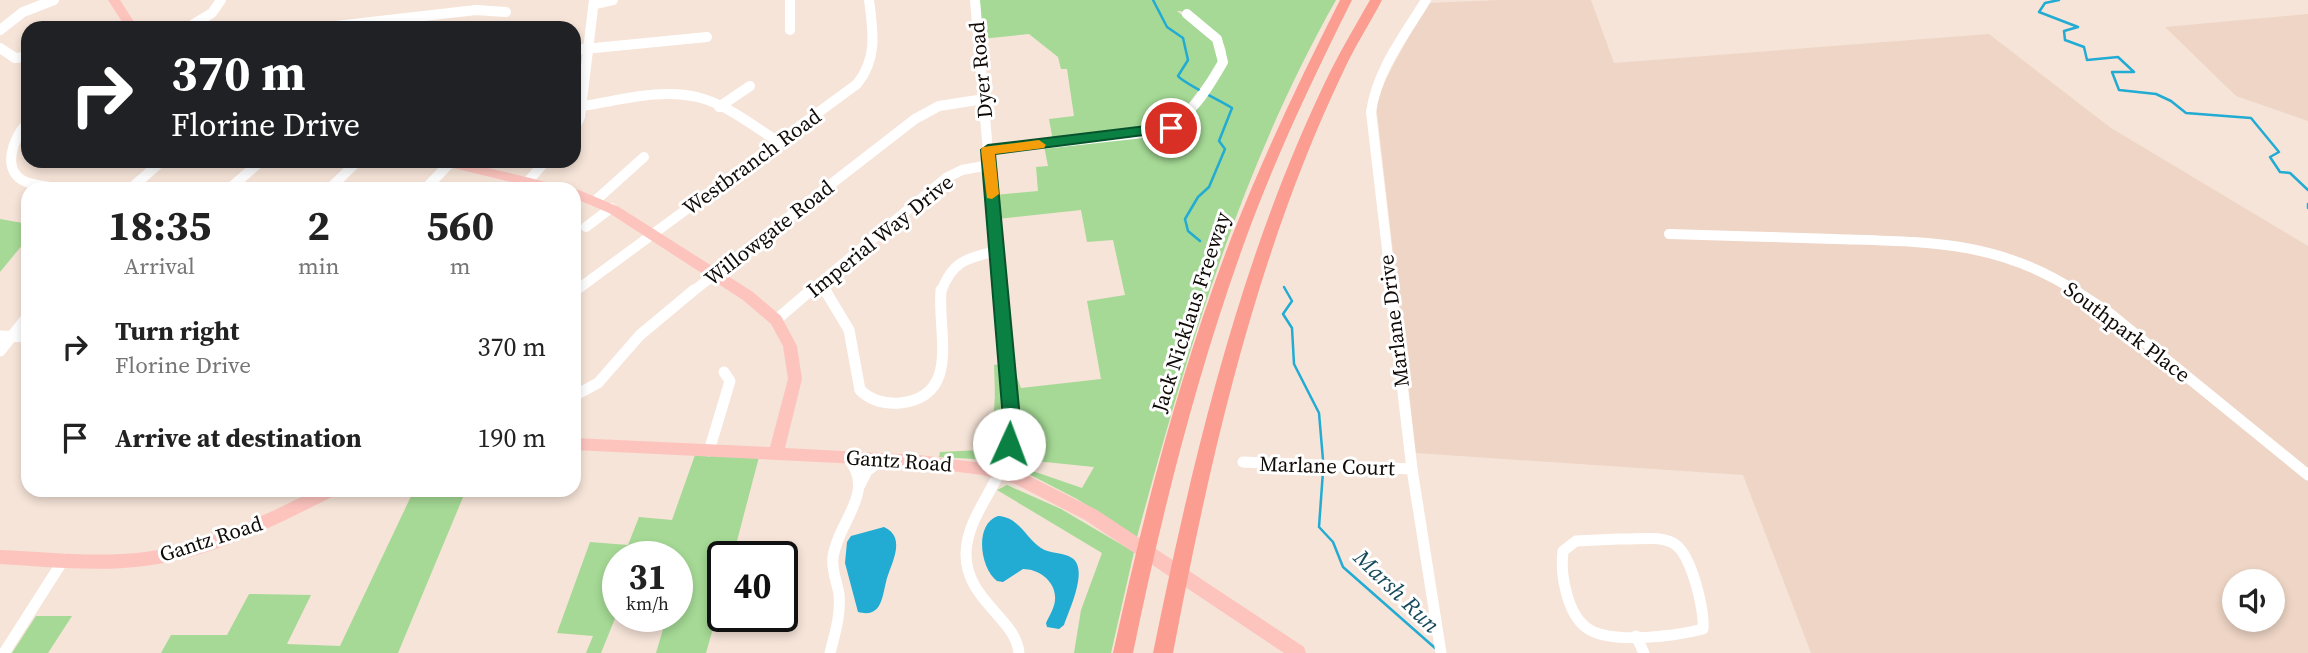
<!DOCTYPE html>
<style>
body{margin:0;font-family:"Source Serif 4",serif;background:#f6f6f6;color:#222;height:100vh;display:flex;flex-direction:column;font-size:26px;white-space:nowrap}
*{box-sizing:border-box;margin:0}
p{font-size:23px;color:#767676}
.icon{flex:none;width:38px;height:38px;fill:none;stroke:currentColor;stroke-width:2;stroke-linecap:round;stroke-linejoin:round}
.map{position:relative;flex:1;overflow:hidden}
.drawer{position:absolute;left:21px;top:182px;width:560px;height:315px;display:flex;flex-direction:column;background:#fff;border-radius:21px;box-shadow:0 4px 10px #0003}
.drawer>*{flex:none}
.guide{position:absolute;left:21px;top:21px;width:560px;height:147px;border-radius:21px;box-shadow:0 4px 10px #0003;background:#202124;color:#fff;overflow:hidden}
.tools{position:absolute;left:2222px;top:569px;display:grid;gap:14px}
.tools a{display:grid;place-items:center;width:63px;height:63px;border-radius:50%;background:#fff;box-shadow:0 4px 10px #0003;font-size:35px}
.speed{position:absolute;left:602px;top:541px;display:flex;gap:14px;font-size:35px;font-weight:700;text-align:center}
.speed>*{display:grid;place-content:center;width:91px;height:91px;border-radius:50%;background:#fff;box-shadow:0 4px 10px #0003;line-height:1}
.speed small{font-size:18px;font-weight:400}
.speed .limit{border:4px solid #111;border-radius:10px;background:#fff;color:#111}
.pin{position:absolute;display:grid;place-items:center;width:60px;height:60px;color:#fff;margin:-30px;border:4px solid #fff;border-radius:50%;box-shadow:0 2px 7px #0007}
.me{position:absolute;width:77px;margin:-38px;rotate:2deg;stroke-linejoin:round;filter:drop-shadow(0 0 5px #0008)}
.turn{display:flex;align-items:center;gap:24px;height:147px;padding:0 35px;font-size:32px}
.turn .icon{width:91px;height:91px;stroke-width:2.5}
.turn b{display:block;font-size:49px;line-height:60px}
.eta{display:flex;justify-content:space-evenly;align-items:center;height:119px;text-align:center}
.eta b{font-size:42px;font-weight:700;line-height:49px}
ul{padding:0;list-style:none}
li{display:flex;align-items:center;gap:21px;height:91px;padding:0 35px}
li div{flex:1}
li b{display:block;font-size:26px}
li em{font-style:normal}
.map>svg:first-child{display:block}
.built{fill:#eed5c5;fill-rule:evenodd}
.green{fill:#a5d995}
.water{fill:#22abd3}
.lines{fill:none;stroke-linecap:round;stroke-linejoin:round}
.stream{stroke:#22abd3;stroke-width:2.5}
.minor-far1{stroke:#fff;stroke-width:10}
.minor{stroke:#fff;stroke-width:11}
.major{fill:#fdc4be;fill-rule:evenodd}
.highway{fill:#fc9d92;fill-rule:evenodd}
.route{fill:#0b8043;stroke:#07532c;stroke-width:2}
.slow{fill:#f59e0b}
.labels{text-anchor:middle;stroke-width:6;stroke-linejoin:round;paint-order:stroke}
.street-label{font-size:21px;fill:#110b08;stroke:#fff}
.water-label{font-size:23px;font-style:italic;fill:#174b5c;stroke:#fff}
</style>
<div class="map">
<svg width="2308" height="653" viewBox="0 0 2308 653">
<rect width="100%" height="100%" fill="#f6e4d8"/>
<g class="built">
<path d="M1501,0h90l23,63 375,-29 122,94 197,118v407h-497l-68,-178 -327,-22 -40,-350 10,-24 41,-76zM2235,581h38v39h-38z"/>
<path d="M2308,14v107l-72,-25 -71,-69z"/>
</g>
<g class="green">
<path d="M978,0h358c-95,168 -149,352 -199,537l-60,-38 -58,-30 2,-2 61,21 12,-21 -79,-8 3,-23 -5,-68 8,20 80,-9 -14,-78 38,-6 -12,-55 -26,2 -6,-32 -83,9 -3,-24 43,-4 -2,-24 12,-1 -4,-20 127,-16c16,-8 54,-56 55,-74 1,-14 -11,-24 -21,-31 -9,-7 -16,-14 -28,-14l37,30 6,21 -46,61 -11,5 -110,13 -4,-22 25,-3 -7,-47h-6l-3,-12 -29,-23 -48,5z"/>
<path d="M0,219l28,5v14l-28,34z"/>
<path d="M1001,364c1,29 11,72 -9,96l-53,-3 1,-5 40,-2c18,-27 15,-54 14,-85z"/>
<path d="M695,455l64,2 -26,99h-10v37l-17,60h-50l11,-37h10v-60h-59v55l-17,42h-15l7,-17 -36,-3 33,-91 38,3 11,-28 33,3z"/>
<path d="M1007,485l54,24 73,43 -23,101h-37l7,-43 21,-57 -105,-63z"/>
<path d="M414,490h52l-68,163h-237l10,-18h56l22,-41 62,1 -24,49 53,2z"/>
<path d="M36,616h36l-24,37h-36z"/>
</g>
<g class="water">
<path d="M998,516c21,1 27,21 43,32 9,6 22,4 31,10 17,11 -3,52 -8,67l-5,4 -12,-2 -1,-4c4,-9 10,-17 9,-27 -1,-16 -17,-27 -32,-27l-20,13 -6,-1c-17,-13 -23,-57 1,-65z"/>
<path d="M884,527c24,11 6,38 2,55 -4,17 -5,36 -28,30l-13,-49 2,-21 4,-6z"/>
</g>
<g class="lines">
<g class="stream">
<path d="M1153,0l14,27 16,11 5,22 -10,16c5,7 43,25 54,32l-13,33 6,8 -16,38 -11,10 -13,22 3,12 12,10"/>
<path d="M2059,0l-14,3 -6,9 39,15 -14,4 1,9 19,7 3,13 31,-3 16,15h-22l7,18 37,4 15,7 15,12 65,5 28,34 -9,5 10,15 10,1 18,17"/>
<path d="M2308,204v4"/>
<path d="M1284,287l8,14 -9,13 9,14 2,36 25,49 4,47"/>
<path d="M1323,471l-4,56 14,15 10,25 92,81"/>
</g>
<g class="minor-far1">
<path d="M790,0v30"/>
<path d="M975,0l25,292"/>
<path d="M595,4l18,-4"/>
<path d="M187,28l25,-15 9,-13"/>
<path d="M318,28l158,-18 30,2"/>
<path d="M0,30l23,-18 31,-12"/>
<path d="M0,48l15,10 13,-1"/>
<path d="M574,50l133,-13"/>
<path d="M582,106c36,-5 78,-18 115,-9 30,7 56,29 82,45"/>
<path d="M719,107l31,-21"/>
<path d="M28,122c-15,16 -28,49 -2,60 12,4 26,5 39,7"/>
<path d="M574,129l6,-12 14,-117"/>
<path d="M988,150l173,-19c29,-12 47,-43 62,-69l-6,-23 -30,-25"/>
<path d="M130,189l32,-28"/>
<path d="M229,189l32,-28"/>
<path d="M329,189l29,-28"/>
<path d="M425,189l27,-28"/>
<path d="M521,189l25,-28"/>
<path d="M595,201l49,-44"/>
<path d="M586,227l25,-19"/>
<path d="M1669,234c55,2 111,3 166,5 91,3 163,1 242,53"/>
<path d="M820,284l7,8"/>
<path d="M574,292l283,-208c21,-26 16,-53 12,-84"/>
<path d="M692,292l223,-173 24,-13 45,-7"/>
<path d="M809,292l137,-114 16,-8 27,-5"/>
<path d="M941,292c11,-31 26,-34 56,-41"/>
<path d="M1392,292l-21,-180c6,-42 33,-76 55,-112"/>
</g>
<g class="minor">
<path d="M825,290l24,40 11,60c11,11 25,14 40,13 62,-7 37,-71 41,-113"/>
<path d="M1000,290c4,48 18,120 6,165 -9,33 -39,62 -40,98 -1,47 50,65 53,100"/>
<path d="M1391,290l21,179 29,184"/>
<path d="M2074,290l35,23 199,162"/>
<path d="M574,292l2,-2"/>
<path d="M776,320l35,-30"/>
<path d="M0,336l28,1"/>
<path d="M0,351l28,-35"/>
<path d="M574,396l24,-13 42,-48 54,-45"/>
<path d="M709,451l21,-70 -6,-9"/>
<path d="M1243,462l169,7"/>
<path d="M860,485l7,-14 16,-12"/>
<path d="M1618,539c17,1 40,-4 55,4 18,9 32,67 30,86 -27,7 -88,15 -113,1 -23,-13 -30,-56 -27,-79l13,-10z"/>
<path d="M1636,636l8,17"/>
<path d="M4,653l60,-94"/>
<path d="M830,653c5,-20 11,-38 9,-59 -2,-12 -8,-25 -6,-37 5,-36 45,-66 14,-100"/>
</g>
<g class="major">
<path d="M108,0h12l18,28h-12z"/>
<path d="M435,161h24l100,24 6,4h-25l-99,-24z"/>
<path d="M572,189l7,1 40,17 134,85 28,24 16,30 5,33 -17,69 134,7 63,8 39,9 76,38 207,137 2,6h-22l-199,-133 -72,-37 -31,-8 -63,-8 -345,-17v-12l196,9 18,-68 -5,-33 -12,-22 -28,-24 -134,-87 -35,-15z"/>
<path d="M316,490h23l-3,5c-60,30 -122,62 -191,71 -48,6 -97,1 -145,-2v-14c48,2 97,8 145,2 61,-8 116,-35 171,-62z"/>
</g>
<g class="highway">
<path d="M1340,0h12c-39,78 -76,156 -106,238 -49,135 -84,274 -113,415h-20c31,-141 67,-282 119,-417 32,-81 69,-159 108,-236z"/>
<path d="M1370,0h12c-12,23 -27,46 -38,70 -88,184 -133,384 -171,583h-20c41,-199 88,-400 178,-583 12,-24 26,-47 39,-70z"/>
</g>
</g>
<path class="route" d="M1171,123l7,5 -3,3 -180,23 25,265 -5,30h-12l-2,-5 2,-25 -22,-269 7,-5z"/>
<path class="slow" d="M1039,140l7,5 -2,3 -49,6 4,40 -7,5 -5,-1 -6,-48 2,-3z"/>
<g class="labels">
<g class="street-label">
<text transform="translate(981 70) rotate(-95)" y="7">Dyer Road</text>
<text transform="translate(752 162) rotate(-36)" y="7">Westbranch Road</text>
<text transform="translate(769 233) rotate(-38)" y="7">Willowgate Road</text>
<text transform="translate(880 236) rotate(-39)" y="7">Imperial Way Drive</text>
<text transform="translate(1191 312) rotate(-72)" y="7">Jack Nicklaus Freeway</text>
<text transform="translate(1394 321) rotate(-97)" y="7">Marlane Drive</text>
<text transform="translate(2127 332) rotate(37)" y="7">Southpark Place</text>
<text transform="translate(899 461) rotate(4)" y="7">Gantz Road</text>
<text transform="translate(1327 466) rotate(2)" y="7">Marlane Court</text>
<text transform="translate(211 539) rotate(-18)" y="7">Gantz Road</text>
</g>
<g class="water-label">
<text transform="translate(1397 591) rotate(44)" y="8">Marsh Run</text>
</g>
</g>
</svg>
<div class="tools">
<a><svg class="icon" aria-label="sound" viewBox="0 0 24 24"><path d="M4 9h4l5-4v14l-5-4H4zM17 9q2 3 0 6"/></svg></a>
</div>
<div class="speed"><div>31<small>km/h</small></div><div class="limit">40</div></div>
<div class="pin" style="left:1171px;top:128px;background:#d93025"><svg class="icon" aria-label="arrive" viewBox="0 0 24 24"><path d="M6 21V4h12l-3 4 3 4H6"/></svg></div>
<svg class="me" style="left:1009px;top:444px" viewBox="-20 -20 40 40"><circle r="19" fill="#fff"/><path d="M0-13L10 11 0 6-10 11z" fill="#0b8043"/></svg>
<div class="guide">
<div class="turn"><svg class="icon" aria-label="right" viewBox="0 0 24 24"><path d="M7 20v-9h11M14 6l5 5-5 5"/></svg><div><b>370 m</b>Florine Drive</div></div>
</div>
<section class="drawer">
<div class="eta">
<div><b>18:35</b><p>Arrival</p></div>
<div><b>2</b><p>min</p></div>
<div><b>560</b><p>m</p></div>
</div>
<ul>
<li><svg class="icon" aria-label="right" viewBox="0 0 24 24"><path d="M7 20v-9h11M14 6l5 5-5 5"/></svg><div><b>Turn right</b><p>Florine Drive</p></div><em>370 m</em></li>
<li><svg class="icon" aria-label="arrive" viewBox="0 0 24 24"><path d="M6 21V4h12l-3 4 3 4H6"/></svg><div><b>Arrive at destination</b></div><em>190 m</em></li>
</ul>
</section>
</div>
